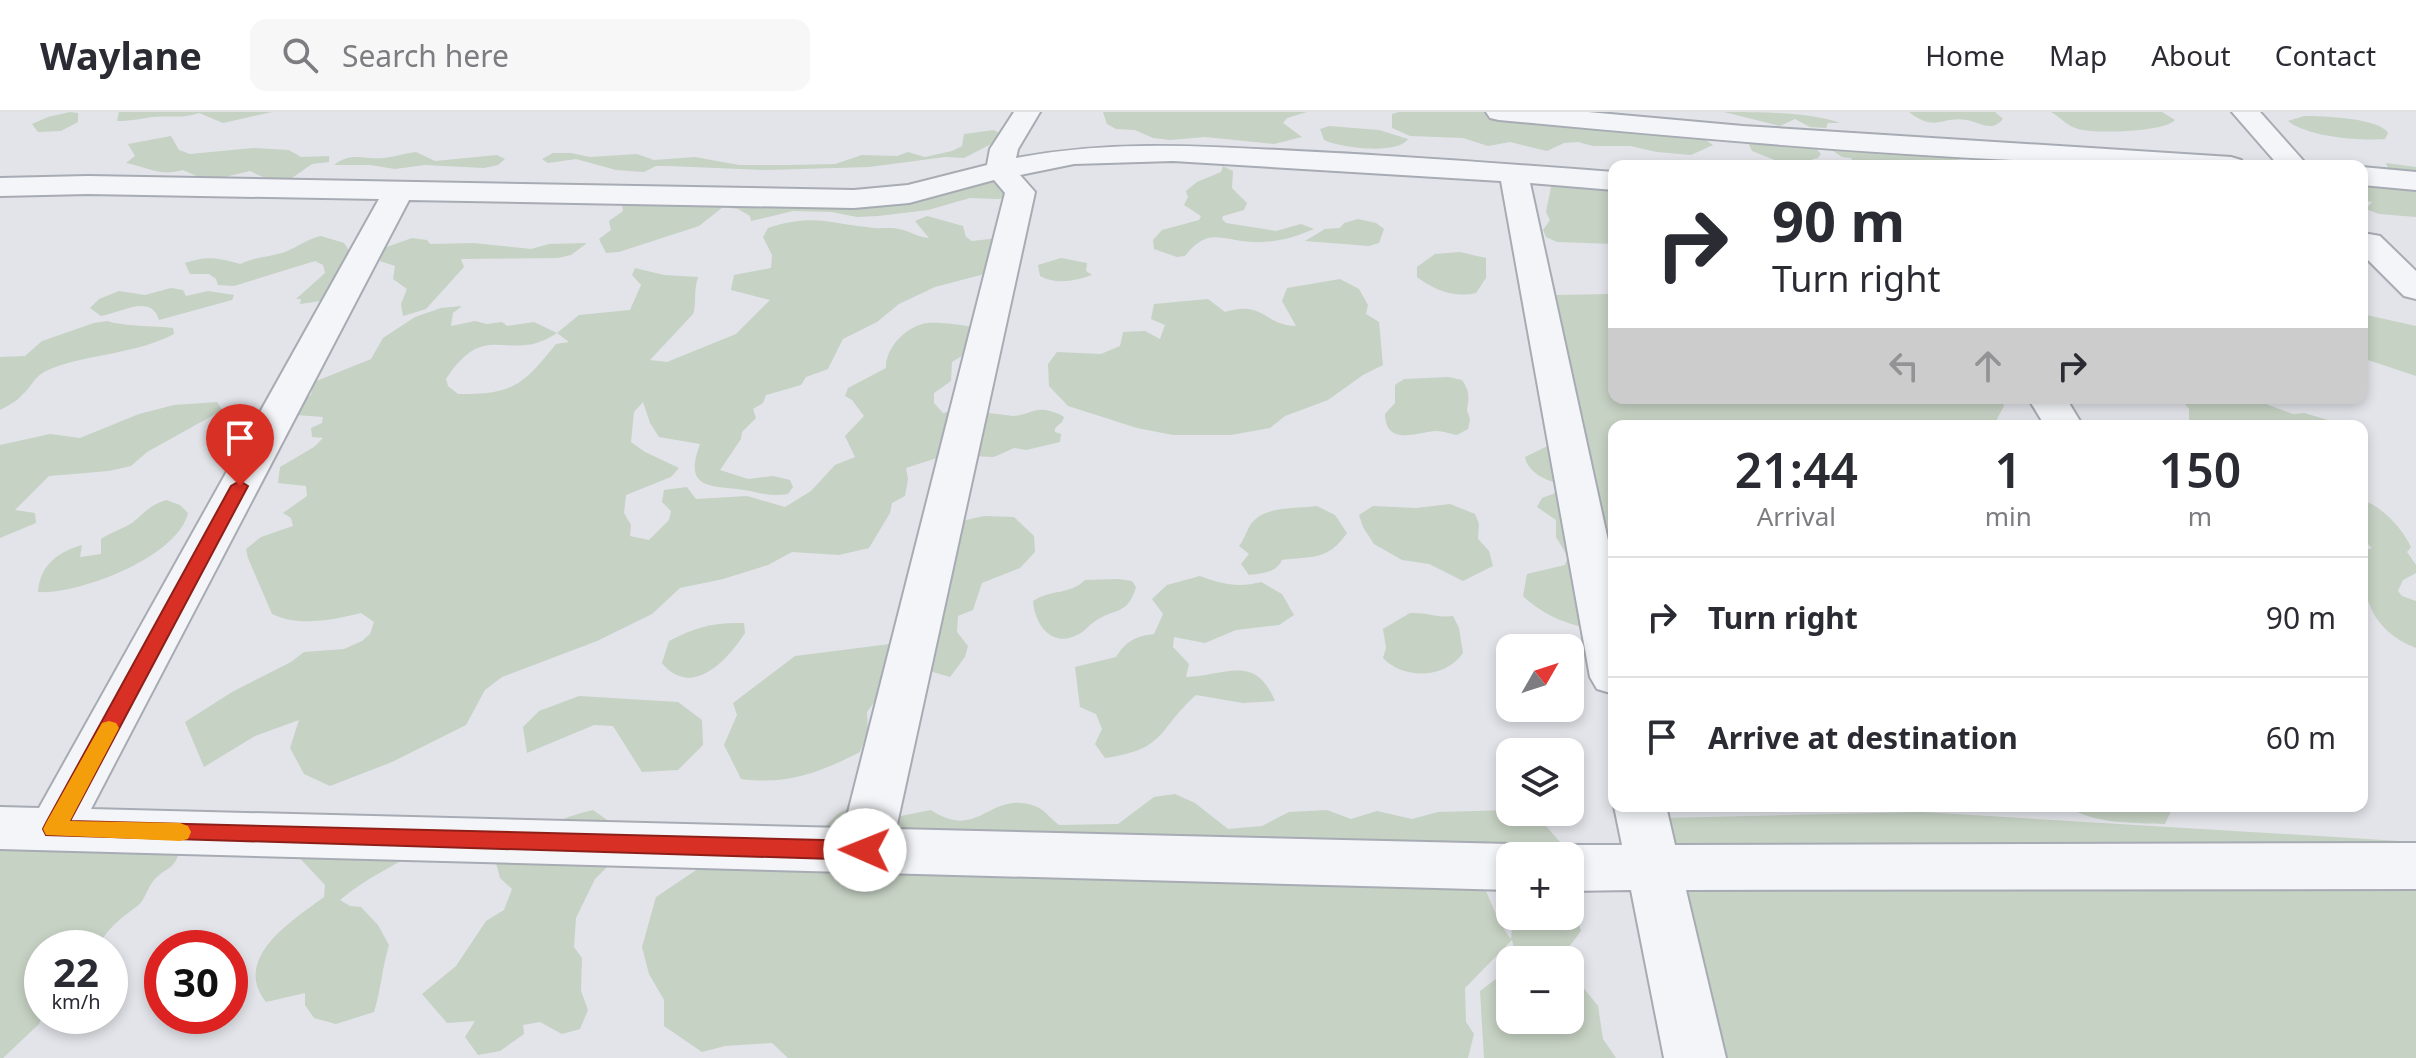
<!DOCTYPE html>
<meta charset="utf-8">
<style>
body{margin:0;font-family:"Noto Sans",sans-serif;background:#f7f7f7;color:#2b2b33;height:100vh;display:flex;flex-direction:column;font-size:30px;white-space:nowrap}
*{box-sizing:border-box;margin:0}
p{font-size:26px;color:#7c7c81}
.icon{flex:none;width:44px;height:44px;fill:none;stroke:currentColor;stroke-width:2;stroke-linecap:round;stroke-linejoin:round}
.map{position:relative;flex:1;overflow:hidden}
.details{position:absolute;left:1608px;top:308px;width:760px;height:392px;display:flex;flex-direction:column;background:#fff;border-radius:16px;box-shadow:0 4px 12px #0003}
.details>*{flex:none}
.banner{position:absolute;left:1608px;top:48px;width:760px;height:244px;border-radius:16px;box-shadow:0 4px 12px #0003;background:#fff;color:#2b2b33;overflow:hidden}
.needle{width:52px;rotate:51deg}
.buttons{position:absolute;left:1496px;top:522px;display:grid;gap:16px}
.buttons a{display:grid;place-items:center;width:88px;height:88px;border-radius:16px;background:#fff;box-shadow:0 4px 12px #0003;font-size:40px}
.speed{position:absolute;left:24px;top:818px;display:flex;gap:16px;font-size:40px;font-weight:700;text-align:center}
.speed>*{display:grid;place-content:center;width:104px;height:104px;border-radius:50%;background:#fff;box-shadow:0 4px 12px #0003;line-height:1}
.speed small{font-size:20px;font-weight:400}
.speed .limit{border:12px solid #d22;background:#fff;color:#111}
.pin{position:absolute;display:grid;place-items:center;width:68px;height:68px;color:#fff;margin:-82px -34px;border-radius:50% 50% 50% 0;rotate:-45deg;box-shadow:0 0 8px #0007}
.pin .icon{rotate:45deg}
.me{position:absolute;width:88px;margin:-44px;rotate:271deg;stroke-linejoin:round;filter:drop-shadow(0 0 6px #0008)}
.turn{display:flex;align-items:center;gap:28px;height:168px;padding:0 32px;font-size:36px}
.turn .icon{width:104px;height:104px;stroke-width:2.5}
.turn b{display:block;font-size:56px;line-height:68px}
.lanes{display:flex;align-items:center;height:76px;padding:0 32px;background:#0003;justify-content:center;gap:40px;direction:ltr}
.lanes .off{opacity:.35}
.eta{display:flex;justify-content:space-evenly;align-items:center;height:136px;text-align:center}
.eta b{font-size:48px;font-weight:600;line-height:56px}
ul{padding:0;list-style:none}
li{display:flex;align-items:center;gap:24px;height:120px;padding:0 32px;border-top:2px solid #e1e1e2}
li div{flex:1}
li b{display:block;font-size:30px}
li em{font-style:normal}
header{display:flex;align-items:center;gap:48px;box-sizing:border-box;height:112px;padding:0 40px;background:#fff;border-bottom:2px solid #e1e1e2}
header strong{font-size:38px}
nav{display:flex;gap:44px;margin-inline-start:auto;font-size:28px}
.search{width:560px;height:72px;background:#f7f7f7;display:flex;align-items:center;gap:20px;box-sizing:border-box;padding:0 28px;border-radius:16px;color:#7c7c81;font-size:30px}
.map>svg:first-child{display:block}
.green{fill:#c6d2c4;fill-rule:evenodd}
.lines{fill:none;stroke-linecap:round;stroke-linejoin:round}
.minor-casing{stroke:#a7abb3;stroke-width:4}
.minor{fill:#f4f5f8;fill-rule:evenodd}
.route{fill:#d93025;stroke:#8d1f18;stroke-width:2}
.slow{fill:#f59e0b}
</style>
<header>
<strong>Waylane</strong>
<div class="search"><svg class="icon" aria-label="search" viewBox="0 0 24 24"><circle cx="10" cy="10" r="6"/><path d="M15 15l6 6"/></svg>Search here</div>
<nav><a>Home</a><a>Map</a><a>About</a><a>Contact</a></nav>
</header>
<div class="map">
<svg width="2416" height="946" viewBox="0 0 2416 946">
<rect width="100%" height="100%" fill="#e2e4e9"/>
<g class="green">
<path d="M70,0l8,1v9l-17,9 -23,1 -6,-8 16,-7z"/>
<path d="M119,0h153l-49,11 -24,-10c-17,6 -31,2 -47,4 -13,2 -22,4 -35,4z"/>
<path d="M1103,0h204l-20,6 -4,5 19,14 -28,7 -69,-7 -35,3 -17,-2 -18,-8 -19,-1 -9,-5z"/>
<path d="M1399,0h87l11,7 18,3 188,16 10,7 -22,10 -34,-3 -27,-6h-37l-15,-4 -14,1 -17,8 -37,-9 -22,4 -25,-8 -53,-2 -18,-8v-14z"/>
<path d="M1724,0c35,0 86,0 116,11h-12l-2,5 -16,-1 -15,-8 -15,7z"/>
<path d="M1909,0h86l8,7c-12,14 -22,3 -37,1 -25,-4 -30,13 -57,-8z"/>
<path d="M2051,0h111l13,8c-10,12 -80,14 -97,9 -11,-3 -18,-12 -27,-17z"/>
<path d="M2304,4c19,0 75,2 84,17l-3,6c-26,2 -77,-2 -97,-18z"/>
<path d="M1329,14l50,4 29,9c-11,16 -67,9 -84,1l-4,-11z"/>
<path d="M994,18l5,3 -2,8 -33,17 -19,-1 -76,10 -102,3 -99,-4h-12l-12,6 -28,-2 -40,-11 -28,4 -6,-4 11,-6h18l19,4 47,-3 17,6 41,-3 44,8h50l46,-1 27,-9 35,1 11,-4 17,5 27,-6 10,-5 2,-12z"/>
<path d="M1744,22l70,12 7,8 -3,4 -29,8 -37,-15z"/>
<path d="M171,24l8,14 11,4 63,-6 36,2 12,7 28,-1v6l-17,2 -20,14 -12,2 -13,-1 -17,-8 -29,7 -18,1 -20,-9c-22,7 -36,-3 -57,-7l9,-7 -7,-12z"/>
<path d="M1832,35l115,5 4,6 17,3 11,-9 32,5 15,7 38,-5 27,7h-229l-8,-1 -3,-7 -9,-1 -12,-8z"/>
<path d="M416,40l19,9 62,-6 8,4 -7,6 -14,3 -59,-3 -30,4 -25,-4h-36c18,-14 30,-5 50,-7 11,-1 21,-5 32,-6z"/>
<path d="M2386,51l30,4v50l-37,-3 -13,-5 6,-7 -10,-2v-22l27,-7z"/>
<path d="M1223,54l10,5 -1,17 15,15 -3,7 -21,6 -1,3 4,4 50,8 25,-7 13,5c-21,9 -39,14 -61,13 -32,-1 -44,-16 -68,14l-8,1 -23,-8 -1,-9 9,-10 37,-10 2,-4 -17,-11 4,-8 -2,-6 11,-9 24,-10z"/>
<path d="M999,65l11,19 -11,3 -29,-1 -42,12 -50,6 -21,1 -25,-5 -39,-1 -42,10 -1,-5 -12,-7 -15,-2 -24,19 -80,26 -13,1 -7,-14 12,-9 -2,-9 14,-10 -1,-7 149,-16 65,5z"/>
<path d="M1614,70v62l-57,-2 -11,-5 -3,-7 7,-10 -4,-8 5,-25z"/>
<path d="M927,104l36,10 3,11 6,4 26,-3 -6,34 -57,15 -36,17 -22,18 -34,17 -15,30 -22,8 -5,8 -35,10 -3,8 -10,6 3,9 -14,14 -1,7 -21,31 28,9 25,-3 17,4 3,7 -5,7c-22,3 -24,-1 -44,-4 -34,-5 -61,0 -44,-46l-41,-7 -9,-14 -7,-21 -9,10 -3,30 14,10 34,16 -8,9 -45,18 -2,18 7,12 -1,11 19,4 20,-20 2,-9 -9,-9 2,-12 23,-3 9,12 51,-3 38,11 26,-16 24,-26 20,-8 -10,-21 19,-20 -12,-16 -7,-4 3,-8 38,-20c-1,-20 21,-43 42,-45 13,-1 32,2 46,4l-9,27 -13,8 -1,19 -17,12v10l9,10c19,-5 51,1 70,3 11,0 21,-8 32,-6 7,1 13,3 19,7l-2,5 -7,6v4l6,2 -1,8 -34,8 -12,-2 -20,9 -48,-2 -40,13 2,11 -3,17 -13,7 -2,10 -21,35 -30,7 -47,-3 -24,13 -45,14 -43,9 -28,26 -55,27 -95,36 -17,13 -19,35 -74,37 -62,24 -26,-12 -14,-26 9,-28 -44,16 -51,31 -19,-45 47,-30 59,-30 13,-10 40,-3 18,-8 8,-7 4,-12 -13,-9c-29,7 -61,14 -89,1l-24,-56 -2,-9 15,-12 32,-11 -2,-8 -8,-5 24,-17 -1,-10 -28,-3 2,-16 34,-20 9,-9 -11,-1 -1,-9 11,-5 1,-6 -27,-2 -1,-10 16,-10 3,-13 57,-23 12,-21 32,-21 26,-9 21,-2 -9,7 -2,13 24,-5 12,3 15,-2 5,4 27,-4 23,11 22,-18 51,-5 11,-25 -9,-10 3,-7 29,7 34,2c-5,15 -1,27 -5,37l-43,46 17,2 69,-28 34,-34 -39,-10 3,-15 37,-7 1,-13 -9,-18 5,-9c46,-15 62,-4 106,0 8,1 17,-1 25,1 11,2 18,8 30,9l-14,-17zM557,221l12,9 -13,2c-33,41 -43,51 -98,50l-10,-8 -2,-7c41,-63 62,-13 111,-46z"/>
<path d="M1358,107l18,4 8,6 -5,14 -10,3 -64,-5 20,-12 15,-1 4,-5z"/>
<path d="M321,124l23,7 7,10 -24,47 -27,4 1,-5h-5l29,-26 -2,-8 -8,-4 -81,25 -16,-1 -2,-6 -7,-5h-19l-5,-11c21,-8 35,-5 55,1 18,-8 31,-7 45,-12 13,-5 22,-13 36,-16z"/>
<path d="M412,126l15,2 3,4 43,-1 58,6 18,-5 38,-1 -16,12 -13,3 -97,1 3,8 -38,42 -23,7 -2,-12 6,-15 -14,-10 2,-13 -15,-5 4,-13z"/>
<path d="M1460,140l26,6v20l-10,15c-22,5 -42,-3 -59,-16v-10l18,-13z"/>
<path d="M1061,146l26,5 -1,8 6,4c-18,6 -35,10 -52,1l-2,-11z"/>
<path d="M1340,167l19,10 9,16 -2,9 13,8 4,43 -20,10 -35,25 -43,16 -15,12 -39,7h-58l-36,-7 -69,-22 -19,-20 -1,-22 9,-12 44,2 19,-8 3,-14 22,-1 15,8 5,-14 -14,-6 3,-15 54,-5 17,13c39,-12 40,14 71,14l-14,-25 5,-13z"/>
<path d="M171,176l12,2 3,6 22,-5 26,4 -2,5 -73,20c-8,-27 -38,-7 -58,-4l-11,-8 9,-9 20,-8 26,4z"/>
<path d="M1614,179v107h387l3,8 -7,13v7h-383v204c-32,1 -67,-11 -91,-34l4,-22 38,-9 3,-8 -12,-20v-17l-19,-13 5,-9 21,-8 -2,-6c-14,-3 -33,-11 -36,-27l31,-15 -8,-144 9,-3 51,-1z"/>
<path d="M2362,202l54,12v50l-54,-18z"/>
<path d="M108,209c11,5 50,5 65,7l1,6c-38,20 -81,19 -121,34 -21,8 -18,16 -32,28 -5,6 -14,10 -21,14v-53l25,-1 17,-15 52,-18z"/>
<path d="M1448,265l14,3c8,12 7,17 5,30l3,9 -2,10 -11,6c-6,-1 -14,-4 -20,-4 -20,1 -51,16 -52,-17l10,-11v-18l9,-6z"/>
<path d="M2190,286l76,6 27,10 11,-1 24,7 8,6h-142l-5,-4v-13l-4,-5z"/>
<path d="M217,290l5,7 -3,3 -72,40 -16,14 -22,5 -60,5 -34,34 20,3 1,10 -36,15v-93l50,-11 30,4 59,-24 35,-9z"/>
<path d="M166,388l14,5 8,8c-10,44 -110,82 -150,79 2,-27 20,-40 44,-47l-2,12 21,-3v-15c10,-7 22,-10 31,-16 13,-10 16,-17 34,-23z"/>
<path d="M2362,388c20,6 40,28 49,47l-4,5 9,13v8l-13,7 -5,11 4,5 14,5v47c-46,-18 -54,-52 -54,-96l10,-4 -10,-10z"/>
<path d="M1450,392l25,10 4,10 -1,15 11,12 4,15 -30,15 -34,-17 -27,-4 -28,-16 -11,-17 -4,-12 14,-9 43,2z"/>
<path d="M1317,394l18,9 12,18c-19,28 -35,23 -65,27 -6,13 -19,13 -33,15l-8,-11 8,-10 -10,-8c6,-7 7,-15 12,-22 13,-19 47,-15 66,-18z"/>
<path d="M984,404l30,1 20,19 1,16 -15,16 -38,15 -9,27 -15,6 -1,16 11,14 -3,11 -15,20 -41,-12 53,-144z"/>
<path d="M1200,464c22,8 38,12 61,6l21,12 12,21 -15,10 -43,5 -31,13 -31,-6 -1,10 16,17 -3,13c39,-1 69,-24 89,24l-32,2 -47,-8c-40,36 -29,54 -91,63l-10,-14 7,-15 -6,-15 -16,-7 -5,-40 41,-10c10,-16 20,-21 38,-23l9,-20 -11,-15 15,-14z"/>
<path d="M1118,467l14,2 4,6c-9,30 -22,20 -42,35 -5,3 -9,9 -15,12 -27,15 -44,-9 -46,-33 18,-12 37,-6 52,-21z"/>
<path d="M1410,501c16,-1 28,5 43,3l6,12 4,25c-18,26 -59,27 -80,5l3,-10 -3,-19z"/>
<path d="M744,511l1,10c-18,28 -54,66 -83,30l7,-22c26,-14 46,-19 75,-18z"/>
<path d="M890,532l3,16 -13,35 -13,17 1,19 -8,21c-41,21 -73,33 -119,27l-17,-34 13,-30 -4,-12 62,-47z"/>
<path d="M579,584l99,6 24,18 1,25 -25,25 -36,2 -29,-46 -19,-1 -67,28 -4,-26 16,-16z"/>
<path d="M1175,682l20,9 33,26 34,-3 27,-14 38,-2 24,9 26,-8 35,8 26,-7 72,-2 29,8 21,24 -2,14h-48l-30,22c10,20 17,44 31,61l2,-23h57l1,-22 10,37 -22,29h-42l-5,-20 -47,48 1,34 8,12 -6,24h-680l-16,-15 -47,3 -23,6 -38,-26v-26l-15,-26 -7,-27 14,-50 64,-43 101,-24 17,-16 15,-8 42,3 6,7 30,-6c48,32 58,-20 104,-4 9,3 16,13 24,19l59,-1 36,-27z"/>
<path d="M2067,694h101l3,5 -6,13c-31,-1 -73,0 -98,-18z"/>
<path d="M593,698l17,12 15,3 -7,31 -23,23 -19,39 -2,29 8,11 -1,33 7,19 -8,19 -18,5 -22,-12 -17,3 1,9 -24,17 -22,4 -13,-18 10,-16 -28,2 -25,-29 34,-28 30,-45 18,-11 8,-21 -12,-11 -4,-15c27,-26 60,-45 97,-53z"/>
<path d="M1922,700l494,30v216h-746l-6,-240z"/>
<path d="M383,703h16l15,6 11,24c-28,21 -59,32 -85,55l10,6 11,1 17,18 11,20c-7,23 -8,45 -15,67l-38,12 -22,-6 -9,-13v-12l-39,9c-35,-44 27,-82 58,-105l1,-12 -30,-32 74,-36z"/>
<path d="M0,704l182,31c-11,27 -11,16 -28,33 -7,8 -9,21 -18,27 -15,11 -31,23 -38,41h-56v68l-3,8 -36,34h-3z"/>
<path d="M1510,856v52h60v-49l28,35 5,33 13,19h-132l-4,-67z"/>
</g>
<g class="lines">
<g class="minor-casing">
<g id="minor">
<path d="M1014,0h26l-22,37 -2,9c97,-18 183,-12 281,-7 106,5 211,13 317,21v18l-84,-7 84,385v126l-17,-5 -7,-12 -89,-496 -328,-20 -99,3 -54,11 15,17 -139,637 614,15 19,7 3,5h-22v34l-1510,-41v-42l39,1 340,-609 -291,-5 -88,2v-18l88,-2 766,14 54,-5 79,-20 3,-16zM994,68l11,13 -161,635 -753,-19 318,-609 445,8 55,-5z"/>
<path d="M1486,0h102l155,14 488,31 10,3 4,6c-249,0 -498,-23 -746,-46l-9,-2z"/>
<path d="M2232,0h28l48,54h-29z"/>
<path d="M2362,55l54,5v18l-54,-5z"/>
<path d="M2369,122l11,2 36,35v28l-12,-3 -42,-42v-19z"/>
<path d="M2028,286h38l17,28h-38z"/>
<path d="M1614,694h52l9,39 741,-2v46l-730,1 40,168h-62l-33,-168 -61,1v-35h-21l2,-4 19,-7h52z"/>
</g>
</g>
<use href="#minor" class="minor"/>
</g>
<path class="route" d="M240,369l8,5 -178,335 795,20 8,3 4,6 -4,7 -8,3 -819,-25 -3,-6 3,-6 185,-337z"/>
<path class="slow" d="M109,609l7,2 3,5 -49,93 110,2 8,3 3,6 -3,7 -8,2 -134,-6 -3,-6 3,-6 56,-100z"/>
</svg>
<div class="buttons">
<a><svg class="needle" viewBox="-14 -14 28 28"><path d="M0-13l5 13h-10z" fill="#e53935"/><path d="M0 13l5-13h-10z" fill="#7c7c81"/></svg></a>
<a><svg class="icon" aria-label="layers" viewBox="0 0 24 24"><path d="M12 4l9 5-9 5-9-5zM3 14l9 5 9-5"/></svg></a>
<a>+</a>
<a>−</a>
</div>
<div class="speed"><div>22<small>km/h</small></div><div class="limit">30</div></div>
<div class="pin" style="left:240px;top:374px;background:#d93025"><svg class="icon" aria-label="arrive" viewBox="0 0 24 24"><path d="M6 21V4h12l-3 4 3 4H6"/></svg></div>
<svg class="me" style="left:865px;top:738px" viewBox="-20 -20 40 40"><circle r="19" fill="#fff"/><path d="M0-13L10 11 0 6-10 11z" fill="#d93025"/></svg>
<div class="banner">
<div class="turn"><svg class="icon" aria-label="right" viewBox="0 0 24 24"><path d="M7 20v-9h11M14 6l5 5-5 5"/></svg><div><b>90 m</b>Turn right</div></div>
<div class="lanes"><svg class="icon off" aria-label="left" viewBox="0 0 24 24"><path d="M17 20v-9H6M10 6l-5 5 5 5"/></svg><svg class="icon off" aria-label="ahead" viewBox="0 0 24 24"><path d="M12 20V5M6 11l6-6 6 6"/></svg><svg class="icon" aria-label="right" viewBox="0 0 24 24"><path d="M7 20v-9h11M14 6l5 5-5 5"/></svg></div>
</div>
<section class="details">
<div class="eta">
<div><b>21:44</b><p>Arrival</p></div>
<div><b>1</b><p>min</p></div>
<div><b>150</b><p>m</p></div>
</div>
<ul>
<li><svg class="icon" aria-label="right" viewBox="0 0 24 24"><path d="M7 20v-9h11M14 6l5 5-5 5"/></svg><div><b>Turn right</b></div><em>90 m</em></li>
<li><svg class="icon" aria-label="arrive" viewBox="0 0 24 24"><path d="M6 21V4h12l-3 4 3 4H6"/></svg><div><b>Arrive at destination</b></div><em>60 m</em></li>
</ul>
</section>
</div>
